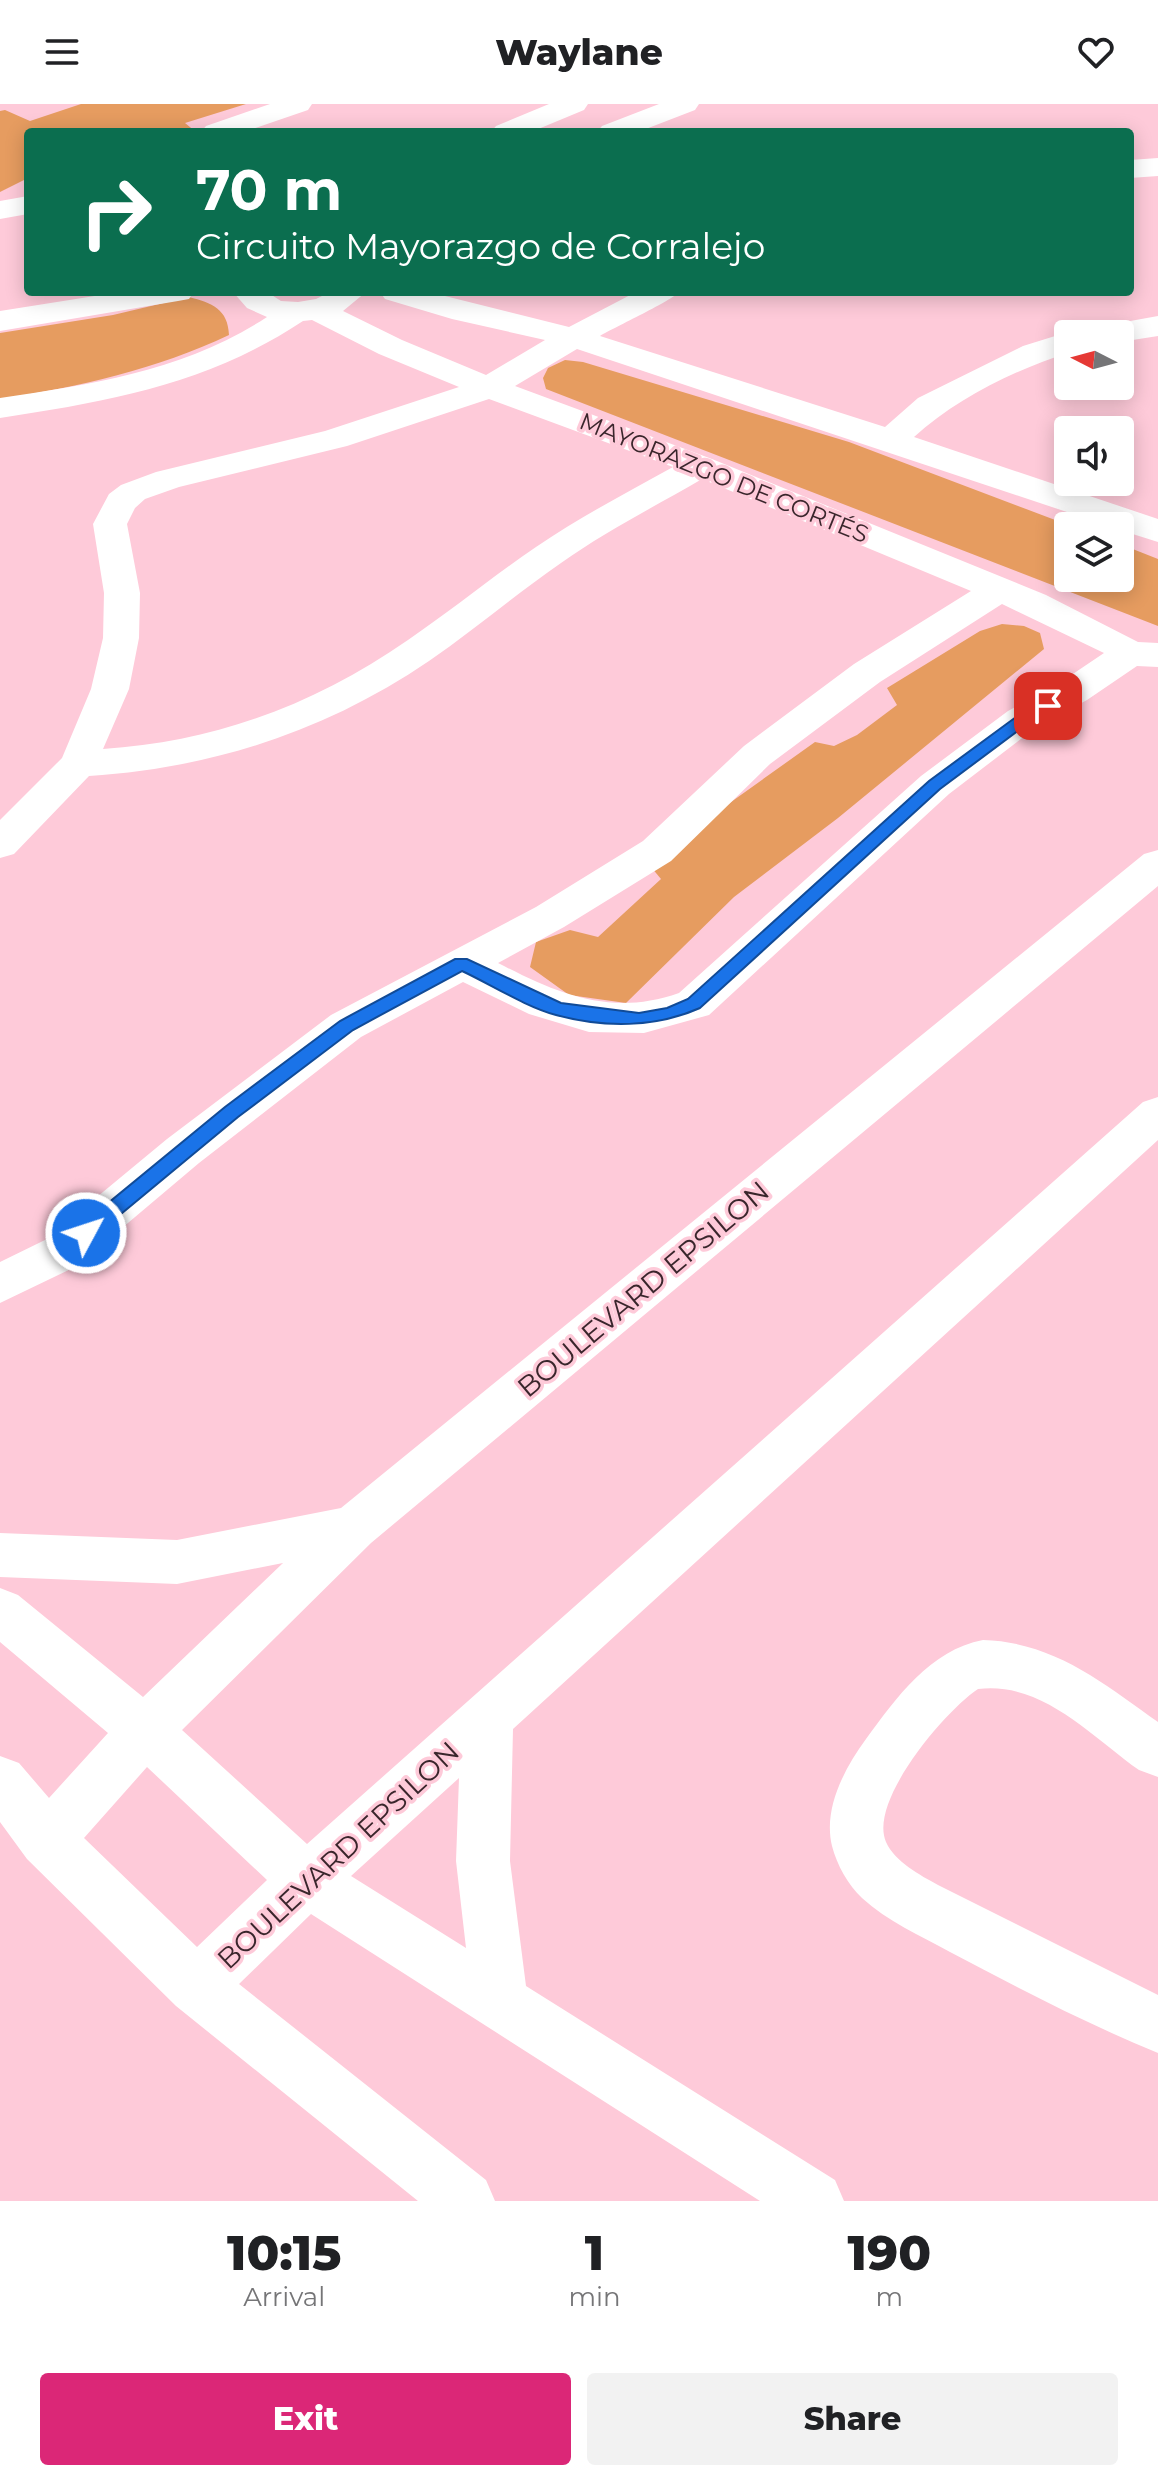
<!DOCTYPE html>
<meta charset="utf-8">
<style>
body{margin:0;font-family:Montserrat,sans-serif;background:#f2f2f2;color:#202124;height:100vh;display:flex;flex-direction:column;font-size:30px;white-space:nowrap}
*{box-sizing:border-box;margin:0}
p{font-size:26px;color:#757577}
.icon{flex:none;width:44px;height:44px;fill:none;stroke:currentColor;stroke-width:2;stroke-linecap:round;stroke-linejoin:round}
.map{position:relative;height:2097px;overflow:hidden}
.sheet{display:flex;flex-direction:column;background:#fff;flex:1}
.sheet>*{flex:none}
.banner{position:absolute;left:24px;top:24px;width:1110px;height:168px;border-radius:8px;box-shadow:0 4px 20px #0003;background:#0b6e4f;color:#fff;overflow:hidden}
.needle{width:52px;rotate:276deg}
.buttons{position:absolute;left:1054px;top:216px;display:grid;gap:16px}
.buttons a{display:grid;place-items:center;width:80px;height:80px;border-radius:8px;background:#fff;box-shadow:0 4px 20px #0003;font-size:40px}
.pin{position:absolute;display:grid;place-items:center;width:68px;height:68px;color:#fff;margin:-34px;border-radius:16px;box-shadow:0 4px 12px #0006}
.me{position:absolute;width:88px;margin:-44px;rotate:50deg;stroke-linejoin:round;filter:drop-shadow(0 0 6px #0008)}
.turn{display:flex;align-items:center;gap:28px;height:168px;padding:0 40px;font-size:36px}
.turn .icon{width:104px;height:104px;stroke-width:2.5}
.turn b{display:block;font-size:56px;line-height:68px}
.eta{display:flex;justify-content:space-evenly;align-items:center;height:136px;text-align:center}
.eta b{font-size:48px;font-weight:800;line-height:56px}
.button{display:flex;gap:16px;margin-top:auto;padding:16px 40px}
.button a{flex:1;height:92px;border-radius:8px;background:#db2777;color:#fff;font-size:32px;font-weight:800;line-height:92px;text-align:center}
.button a+a{background:#f2f2f2;color:#202124}
header{display:flex;justify-content:space-between;align-items:center;height:104px;padding:0 40px;background:#fff;font-size:36px;font-weight:800}
.map>svg:first-child{display:block}
.green{fill:#e69c60}
.lines{fill:none;stroke-linecap:round;stroke-linejoin:round}
.minor{fill:#fff;fill-rule:evenodd}
.route{fill:#1a73e8;stroke:#114b97;stroke-width:2}
.labels{text-anchor:middle;stroke-width:7;stroke-linejoin:round;paint-order:stroke}
.far-street-label{font-size:24px;fill:#3a262c;stroke:#fecad9}
.street-label{font-size:28px;fill:#3a262c;stroke:#fecad9}
</style>
<header><svg class="icon" aria-label="menu" viewBox="0 0 24 24"><path d="M4 6h16M4 12h16M4 18h16"/></svg>Waylane<svg class="icon" aria-label="heart" viewBox="0 0 24 24"><path d="M12 20l-8-8c-3-5 5-10 8-4 3-6 11-1 8 4z"/></svg></header>
<div class="map">
<svg width="1158" height="2097" viewBox="0 0 1158 2097">
<rect width="100%" height="100%" fill="#fecad9"/>
<g class="green">
<path d="M81,0h165l-61,19 11,9h-168v46l-28,14v-81l5,-1 25,11z"/>
<path d="M189,193c23,6 39,12 40,38 -72,34 -150,52 -229,64v-66l113,-18z"/>
<path d="M565,256l18,2 266,80 222,84h-3v52h52v-34l38,15v67l-612,-237 -3,-11 5,-10z"/>
<path d="M1002,520l22,2 16,7 4,16 -206,169 -104,79 -108,106 -57,-8 -39,-28 6,-25 34,-12 28,7 63,-58 -10,-12 59,-50 105,-75 19,4 23,-11 40,-30 -10,-17 93,-57z"/>
</g>
<g class="lines">
<g class="minor">
<path d="M270,0h42l-4,6 -64,22h-43l5,-6z"/>
<path d="M549,0h39l-4,6 -53,22h-40l5,-6z"/>
<path d="M659,0h40l-4,6 -57,22h-41l5,-6z"/>
<path d="M1158,54v18l-28,2v-18z"/>
<path d="M28,92v18l-28,5v-18z"/>
<path d="M120,188h74l-5,7 -11,2 -178,30v-20z"/>
<path d="M233,188h34l14,9 17,1 18,-3 14,-7h36l-23,19 59,29 84,35 59,-35 -93,-21 -67,-20 -5,-7h49l140,35 67,-35h43c-6,8 -64,35 -79,44l285,91 33,-29 105,-52 45,-14 7,2h-7v19c-54,17 -112,46 -154,84l244,82v23l-38,-12v-4h-11l-532,-177 -62,37 197,73 334,136 92,47 20,1v24l-21,-1 -50,34 -53,29 -85,65 -240,221 -65,18 -55,-1 -60,-18 -66,-32 -102,55 -162,126 -122,103 -77,37v-41l45,-22 122,-101 164,-124 205,-108 107,-66 101,-95 110,-82 117,-73 -269,-112c-48,28 -96,52 -141,84 -45,31 -87,67 -132,98 -103,70 -216,107 -340,115l-75,78 -14,4v-38l62,-62 29,-69 12,-51 1,-45 -11,-69 16,-30 12,-9 35,-13 169,-41 134,-44 -80,-33 -67,-34 -9,1c-95,63 -192,80 -303,97v-20c94,-14 186,-28 267,-81l-20,-9zM489,295l184,68c-47,26 -93,50 -137,80 -44,30 -84,63 -128,93 -92,64 -193,102 -305,109l26,-60 10,-51 1,-45 -13,-69 8,-16 10,-9 34,-12 168,-41zM1002,500l102,49 -43,29 -53,29 -87,65 -242,217c-68,24 -121,1 -181,-30l66,-36 107,-66 99,-97 110,-82z"/>
<path d="M1158,212v20l-38,6v-8h-28l5,-7z"/>
<path d="M1158,746v36l-787,657 -189,187 125,114 836,-742 15,-5v43l-645,589 -3,132 16,125 309,194 9,21h-84l-449,-287 -72,70 247,196 9,21h-77l-242,-195 -149,-147 -27,-37v-66l19,7 30,35 59,-65 -108,-91v-54l18,7 125,102 140,-134 -106,21 -177,-7v-44l177,7 164,-32 803,-654zM147,1663l120,113 -70,67 -113,-109zM459,1674l-3,83 10,87 -115,-72z"/>
<path d="M983,1536c71,2 120,43 175,82v55l-19,-7c-48,-34 -97,-89 -161,-81 -32,21 -110,112 -92,153 9,20 34,33 52,43l220,110v58c-71,-29 -140,-65 -208,-101 -29,-16 -63,-31 -88,-54 -14,-13 -25,-33 -30,-52 -9,-37 12,-77 34,-107 30,-41 64,-89 117,-99z"/>
</g>
</g>
<path class="route" d="M1048,597l8,5 -3,4 -26,14 -87,65 -240,219c-45,20 -96,20 -144,7 -30,-8 -66,-31 -94,-44l-109,59 -115,87 -146,121h-13l-3,-5 3,-6 146,-120 115,-86 115,-62h12l94,44 78,10 28,-5 21,-9 241,-218 87,-64z"/>
<g class="labels">
<g class="far-street-label">
<text transform="translate(724 374) rotate(22)" y="8">MAYORAZGO DE CORTÉS</text>
</g>
<g class="street-label">
<text transform="translate(643 1185) rotate(-40)" y="10">BOULEVARD EPSILON</text>
<text transform="translate(338 1751) rotate(-43)" y="10">BOULEVARD EPSILON</text>
</g>
</g>
</svg>
<div class="buttons">
<a><svg class="needle" viewBox="-14 -14 28 28"><path d="M0-13l5 13h-10z" fill="#e53935"/><path d="M0 13l5-13h-10z" fill="#757577"/></svg></a>
<a><svg class="icon" aria-label="sound" viewBox="0 0 24 24"><path d="M4 9h4l5-4v14l-5-4H4zM17 9q2 3 0 6"/></svg></a>
<a><svg class="icon" aria-label="layers" viewBox="0 0 24 24"><path d="M12 4l9 5-9 5-9-5zM3 14l9 5 9-5"/></svg></a>
</div>
<div class="pin" style="left:1048px;top:602px;background:#d93025"><svg class="icon" aria-label="arrive" viewBox="0 0 24 24"><path d="M6 21V4h12l-3 4 3 4H6"/></svg></div>
<svg class="me" style="left:86px;top:1129px" viewBox="-20 -20 40 40"><circle r="17" fill="#1a73e8" stroke="#fff" stroke-width="3"/><path d="M0-11L8 9 0 5-8 9z" fill="#fff"/></svg>
<div class="banner">
<div class="turn"><svg class="icon" aria-label="right" viewBox="0 0 24 24"><path d="M7 20v-9h11M14 6l5 5-5 5"/></svg><div><b>70 m</b>Circuito Mayorazgo de Corralejo</div></div>
</div>
</div>
<section class="sheet">
<div class="eta">
<div><b>10:15</b><p>Arrival</p></div>
<div><b>1</b><p>min</p></div>
<div><b>190</b><p>m</p></div>
</div>
<div class="button"><a>Exit</a><a>Share</a></div>
</section>
